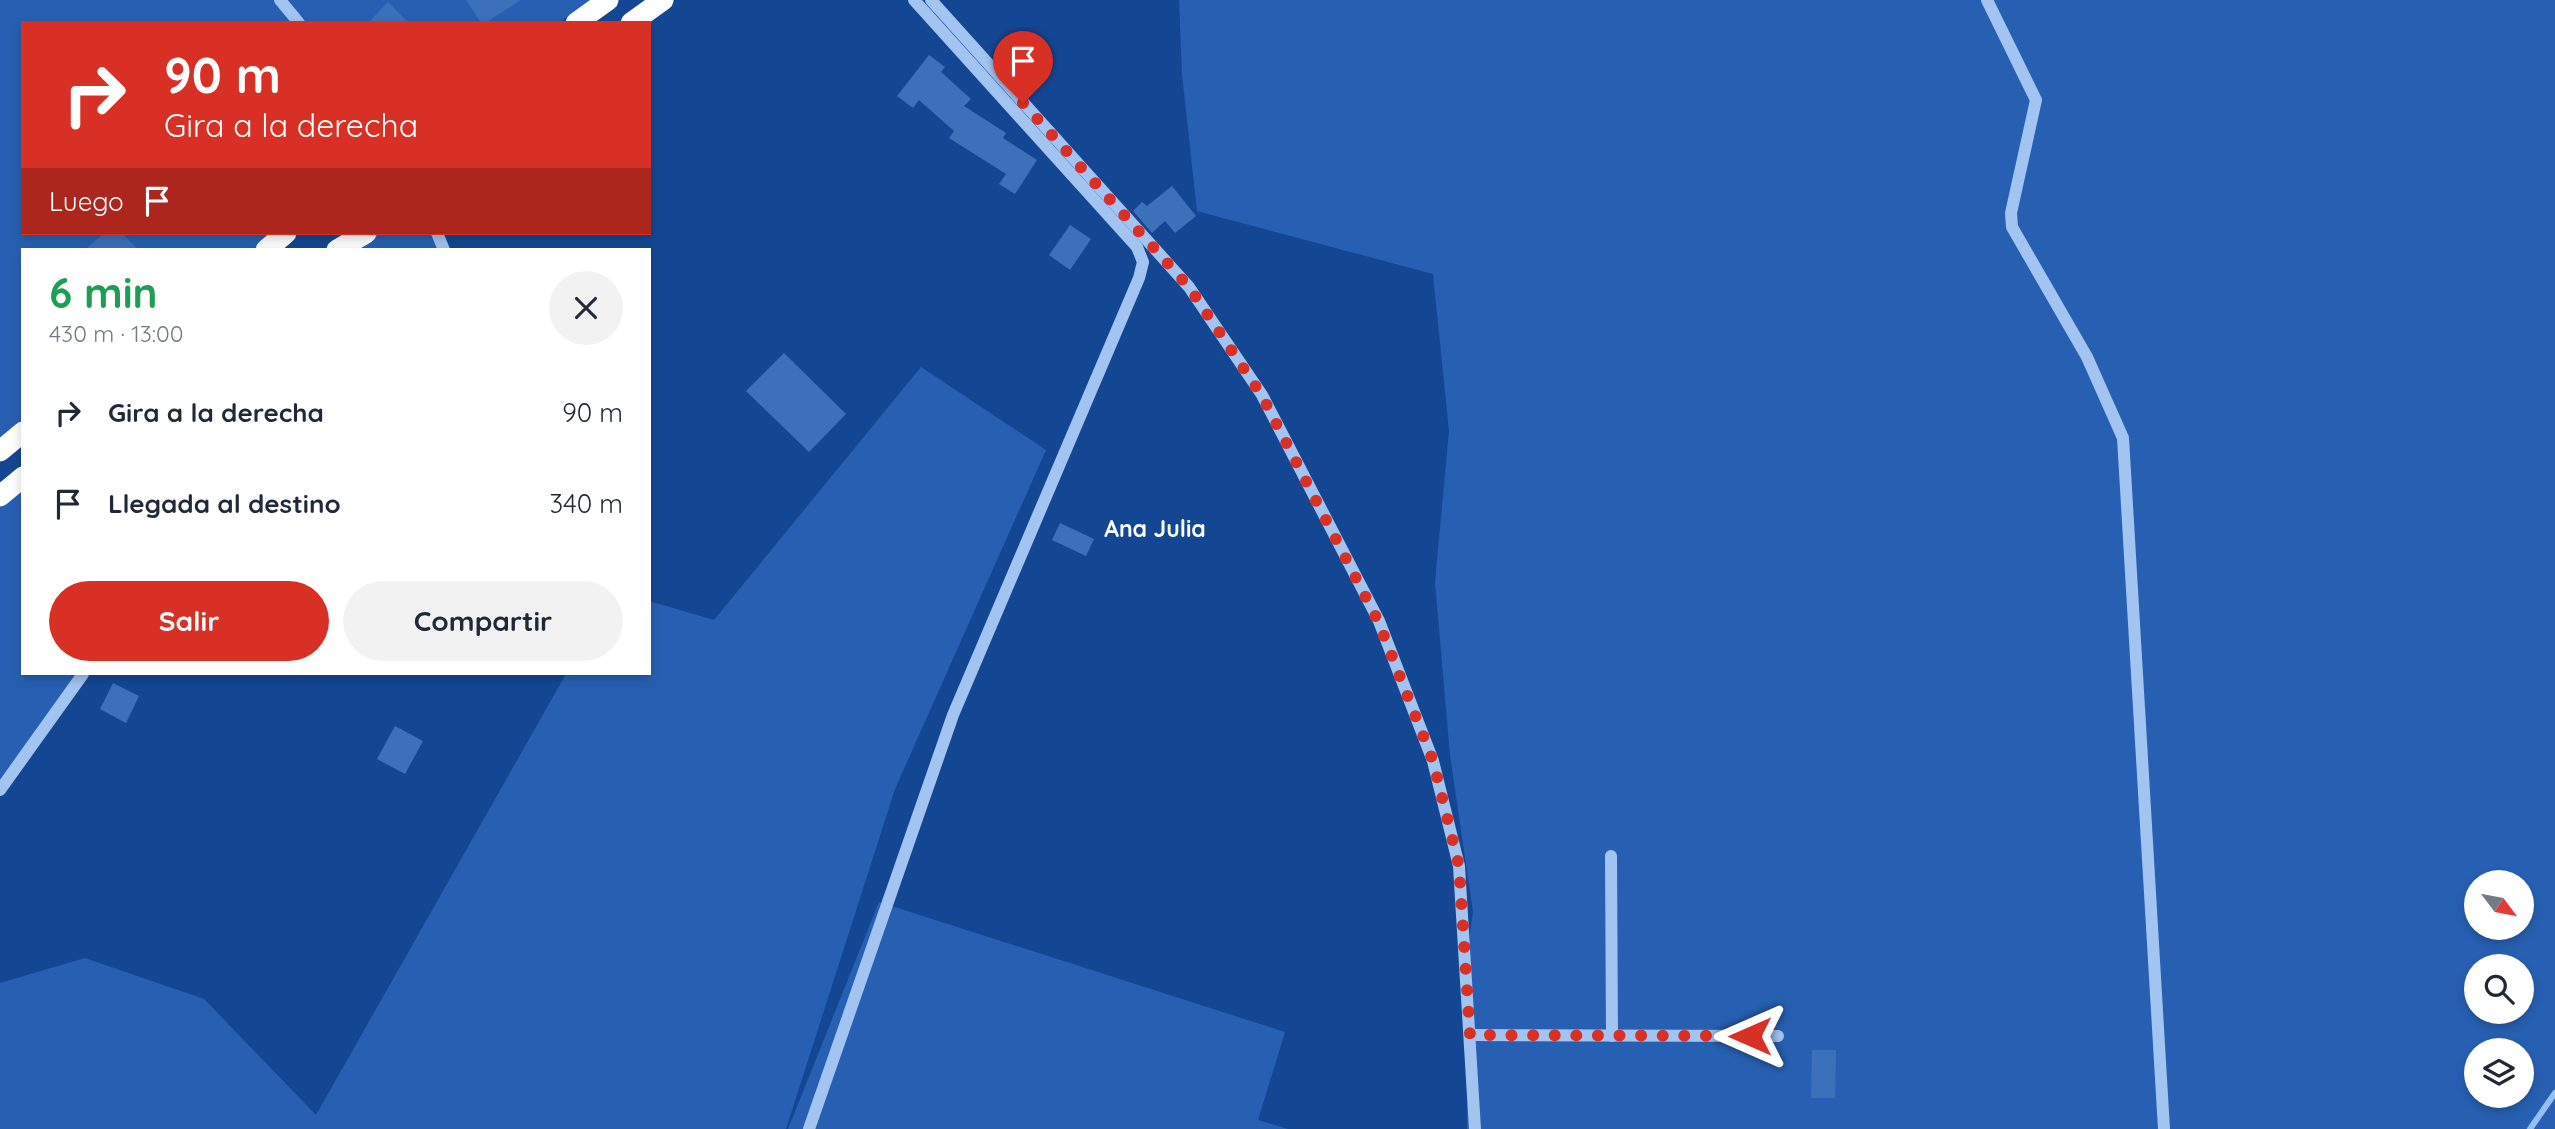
<!DOCTYPE html>
<html lang="es">
<meta charset="utf-8">
<style>
body{margin:0;font-family:Quicksand,sans-serif;background:#f2f2f3;color:#1f2937;height:100vh;display:flex;flex-direction:column;font-size:26px;white-space:nowrap}
*{box-sizing:border-box;margin:0}
p{font-size:23px;color:#747a83}
.icon{flex:none;width:38px;height:38px;fill:none;stroke:currentColor;stroke-width:2;stroke-linecap:round;stroke-linejoin:round}
.map{position:relative;flex:1;overflow:hidden}
.drawer{position:absolute;left:21px;top:248px;width:630px;height:427px;display:flex;flex-direction:column;background:#fff;border-radius:0px;box-shadow:0 4px 10px #0003}
.drawer>*{flex:none}
.banner{position:absolute;left:21px;top:21px;width:630px;height:214px;border-radius:0px;box-shadow:0 4px 10px #0003;background:#d93025;color:#fff;overflow:hidden}
.needle{width:46px;rotate:122deg}
.buttons{position:absolute;left:2464px;top:870px;display:grid;gap:14px}
.buttons a{display:grid;place-items:center;width:70px;height:70px;border-radius:50%;background:#fff;box-shadow:0 4px 10px #0003;font-size:35px}
.pin{position:absolute;display:grid;place-items:center;width:60px;height:60px;color:#fff;margin:-72px -30px;border-radius:50% 50% 50% 0;rotate:-45deg;box-shadow:0 0 7px #0007}
.pin .icon{rotate:45deg}
.me{position:absolute;width:77px;margin:-38px;rotate:270deg;stroke-linejoin:round;filter:drop-shadow(0 0 5px #0008)}
.turn{display:flex;align-items:center;gap:24px;height:147px;padding:0 28px;font-size:32px}
.turn .icon{width:91px;height:91px;stroke-width:2.5}
.turn b{display:block;font-size:49px;line-height:60px}
.then{display:flex;align-items:center;height:66px;padding:0 28px;background:#0003;gap:14px;font-size:26px}
.round{display:grid;place-items:center;flex:none;width:74px;height:74px;border-radius:37px;background:#f2f2f3}
.overview{display:flex;align-items:center;justify-content:space-between;height:119px;padding:0 28px}
h1{font-size:42px;font-weight:700;line-height:52px;color:#1e9e55}
.button{display:flex;gap:14px;margin-top:auto;padding:14px 28px}
.button a{flex:1;height:80px;border-radius:42px;background:#d93025;color:#fff;font-size:28px;font-weight:700;line-height:80px;text-align:center}
.button a+a{background:#f2f2f3;color:#1f2937}
ul{padding:0;list-style:none}
li{display:flex;align-items:center;gap:21px;height:91px;padding:0 28px}
li div{flex:1}
li b{display:block;font-size:26px}
li em{font-style:normal}
.map>svg:first-child{display:block}
.green{fill:#2760b2;fill-rule:evenodd}
.lines{fill:none;stroke-linecap:round;stroke-linejoin:round}
.stream{stroke:#95bef4;stroke-width:6}
.building{fill:#3d70bb}
.minor{stroke:#a3c3f1;stroke-width:12}
.highway{stroke:#fff;stroke-width:21}
.route{stroke:#d93025;stroke-width:12;stroke-dasharray:0 21.6}
.labels{text-anchor:middle;stroke-width:5;stroke-linejoin:round;paint-order:stroke}
.neighbourhood-label{font-size:23px;font-weight:bold;fill:#fff;stroke:#144793}
</style>
<div class="map">
<svg width="2555" height="1129" viewBox="0 0 2555 1129">
<rect width="100%" height="100%" fill="#144793"/>
<g class="green">
<path d="M0,0h590l-31,23h-536v210h263l-20,17h-243v182l-23,19z"/>
<path d="M1179,0h1376v1129h-1088l1,-183 5,-34 -23,-157 -15,-173 14,-151 -16,-157 -236,-63 -15,-137zM2476,882h46v46h-46zM2476,966h46v46h-46zM2476,1050h46v46h-46z"/>
<path d="M366,233h71l7,17h-107z"/>
<path d="M921,367l125,83 -151,339 -109,340h-786v-146l85,-25 119,41 112,116 250,-441h83v-73l65,19z"/>
<path d="M23,477v197h60l-83,116v-294z"/>
<path d="M879,902l406,130 -27,88 30,9h-500z"/>
</g>
<g class="lines">
<path class="stream" d="M2530,1129l25,-36"/>
</g>
<g class="building">
<path d="M466,0h55l-36,23h-4z"/>
<path d="M388,2l21,21h-41z"/>
<path d="M929,55l16,12 -4,5 30,27 -7,7 42,27 -3,5 34,22 -22,34 -16,-10 7,-10 -57,-36 5,-7 -35,-31 -6,8 -16,-12z"/>
<path d="M1172,186l24,30 -21,17 -10,-12 -13,12 -19,-22 9,-9 5,4z"/>
<path d="M1070,225l21,14 -21,31 -21,-15z"/>
<path d="M104,233h18l16,17h-53z"/>
<path d="M784,353l62,61 -37,38 -63,-61z"/>
<path d="M1060,523l34,16 -8,17 -34,-16z"/>
<path d="M113,683l26,13 -13,27 -26,-14z"/>
<path d="M395,726l28,15 -18,33 -28,-15z"/>
<path d="M1812,1050h24l-1,48h-24z"/>
</g>
<g class="lines">
<g class="minor">
<path d="M280,0l19,23"/>
<path d="M931,0l258,287 73,108 117,226 54,140 26,105 16,263"/>
<path d="M1987,0l49,100 -25,113 1,14 75,130 36,81 41,691"/>
<path d="M437,233l7,17"/>
<path d="M0,790l83,-116"/>
<path d="M1611,856l1,180"/>
<path d="M1470,1035l308,1"/>
<path d="M809,1129l144,-414 186,-437 4,-16 -6,-15 -223,-247"/>
</g>
<g class="highway">
<path d="M576,23l32,-23"/>
<path d="M631,23l32,-23"/>
<path d="M266,250l20,-17"/>
<path d="M337,250l29,-17"/>
<path d="M0,451l23,-19"/>
<path d="M0,496l23,-19"/>
</g>
</g>
<g class="lines">
<path class="route" d="M1023,103l166,184 73,109 116,225 55,140 26,105 11,169 280,1"/>
</g>
<g class="labels">
<g class="neighbourhood-label">
<text x="1155" y="537">Ana Julia</text>
</g>
</g>
</svg>
<div class="buttons">
<a><svg class="needle" viewBox="-14 -14 28 28"><path d="M0-13l5 13h-10z" fill="#e53935"/><path d="M0 13l5-13h-10z" fill="#747a83"/></svg></a>
<a><svg class="icon" aria-label="search" viewBox="0 0 24 24"><circle cx="10" cy="10" r="6"/><path d="M15 15l6 6"/></svg></a>
<a><svg class="icon" aria-label="layers" viewBox="0 0 24 24"><path d="M12 4l9 5-9 5-9-5zM3 14l9 5 9-5"/></svg></a>
</div>
<div class="pin" style="left:1023px;top:103px;background:#d93025"><svg class="icon" aria-label="arrive" viewBox="0 0 24 24"><path d="M6 21V4h12l-3 4 3 4H6"/></svg></div>
<svg class="me" style="left:1750px;top:1036px" viewBox="-20 -20 40 40"><path d="M0-17L14 15 0 8-14 15z" fill="#d93025" stroke="#fff" stroke-width="4"/></svg>
<div class="banner">
<div class="turn"><svg class="icon" aria-label="right" viewBox="0 0 24 24"><path d="M7 20v-9h11M14 6l5 5-5 5"/></svg><div><b>90 m</b>Gira a la derecha</div></div>
<div class="then">Luego<svg class="icon" aria-label="arrive" viewBox="0 0 24 24"><path d="M6 21V4h12l-3 4 3 4H6"/></svg></div>
</div>
<section class="drawer">
<div class="overview"><div><h1>6 min</h1><p>430 m · 13:00</p></div><a class="round"><svg class="icon" aria-label="close" viewBox="0 0 24 24"><path d="M6 6l12 12M18 6L6 18"/></svg></a></div>
<ul>
<li><svg class="icon" aria-label="right" viewBox="0 0 24 24"><path d="M7 20v-9h11M14 6l5 5-5 5"/></svg><div><b>Gira a la derecha</b></div><em>90 m</em></li>
<li><svg class="icon" aria-label="arrive" viewBox="0 0 24 24"><path d="M6 21V4h12l-3 4 3 4H6"/></svg><div><b>Llegada al destino</b></div><em>340 m</em></li>
</ul>
<div class="button"><a>Salir</a><a>Compartir</a></div>
</section>
</div>
